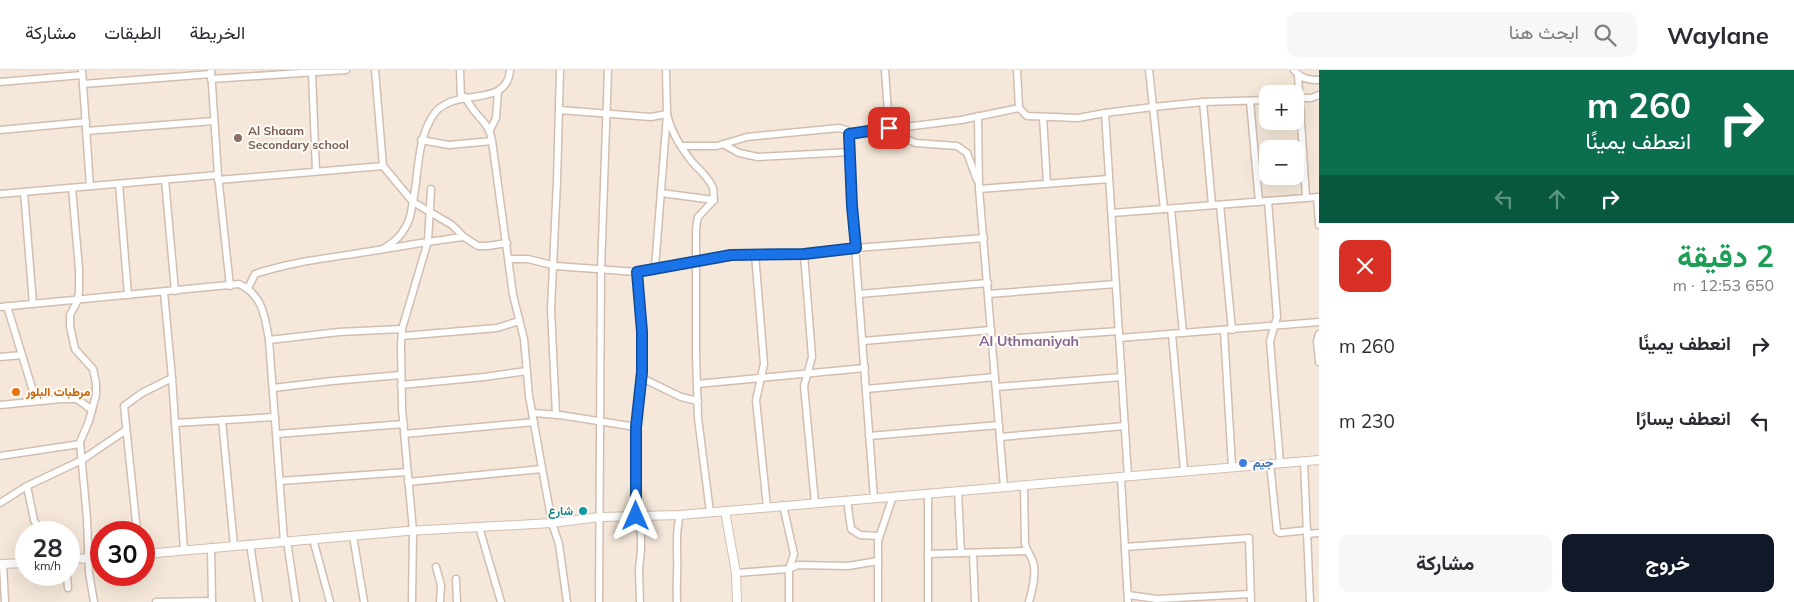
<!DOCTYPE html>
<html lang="ar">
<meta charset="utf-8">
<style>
body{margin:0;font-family:Mulish,Vazirmatn,sans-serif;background:#f7f7f7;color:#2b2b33;direction:rtl;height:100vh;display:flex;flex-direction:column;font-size:19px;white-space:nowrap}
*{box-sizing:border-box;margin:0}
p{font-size:16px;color:#7c7c81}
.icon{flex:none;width:28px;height:28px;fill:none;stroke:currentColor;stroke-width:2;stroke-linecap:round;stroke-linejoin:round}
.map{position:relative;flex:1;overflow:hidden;direction:ltr}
.panel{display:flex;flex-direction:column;background:#fff;width:475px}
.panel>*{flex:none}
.banner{background:#0b6e4f;color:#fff;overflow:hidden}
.tools{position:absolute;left:1259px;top:15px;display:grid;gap:10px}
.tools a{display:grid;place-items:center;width:45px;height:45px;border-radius:10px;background:#fff;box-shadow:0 5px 20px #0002;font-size:25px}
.speed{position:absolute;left:15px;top:451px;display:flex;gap:10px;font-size:25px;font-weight:700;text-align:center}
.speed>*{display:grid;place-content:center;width:65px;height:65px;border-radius:50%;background:#fff;box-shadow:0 5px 20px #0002;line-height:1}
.speed small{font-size:12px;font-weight:400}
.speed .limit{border:8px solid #d22;background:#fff;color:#111}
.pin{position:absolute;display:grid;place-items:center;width:42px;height:42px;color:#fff;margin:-21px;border-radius:10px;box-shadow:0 2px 8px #0006}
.me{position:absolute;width:55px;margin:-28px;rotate:0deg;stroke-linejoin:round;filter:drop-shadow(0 0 4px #0008)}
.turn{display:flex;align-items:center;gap:18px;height:105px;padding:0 20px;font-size:22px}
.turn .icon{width:65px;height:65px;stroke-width:2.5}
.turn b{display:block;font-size:35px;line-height:42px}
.lanes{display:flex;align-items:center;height:48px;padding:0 20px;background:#0003;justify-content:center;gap:25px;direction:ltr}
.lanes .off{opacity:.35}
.round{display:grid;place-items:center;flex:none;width:52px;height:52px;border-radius:10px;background:#f7f7f7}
.headline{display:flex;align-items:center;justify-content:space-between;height:85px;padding:0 20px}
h1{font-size:30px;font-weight:700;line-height:38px;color:#1e9e55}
.primary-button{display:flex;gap:10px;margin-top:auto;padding:10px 20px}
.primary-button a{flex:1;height:58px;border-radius:10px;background:#111827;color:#fff;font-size:20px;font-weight:700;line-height:58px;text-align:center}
.primary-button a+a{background:#f7f7f7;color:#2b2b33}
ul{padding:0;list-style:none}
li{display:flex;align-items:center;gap:15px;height:75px;padding:0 20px}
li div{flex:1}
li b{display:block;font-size:19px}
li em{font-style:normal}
header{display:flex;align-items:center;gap:30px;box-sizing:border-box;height:70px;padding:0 25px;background:#fff;border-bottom:1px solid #e1e1e2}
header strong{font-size:24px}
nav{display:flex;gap:28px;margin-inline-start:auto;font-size:18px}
.search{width:350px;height:45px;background:#f7f7f7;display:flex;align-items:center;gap:12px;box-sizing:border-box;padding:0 18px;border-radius:10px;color:#7c7c81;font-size:19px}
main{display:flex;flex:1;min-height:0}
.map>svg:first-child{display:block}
.residential{fill:#f5e8da;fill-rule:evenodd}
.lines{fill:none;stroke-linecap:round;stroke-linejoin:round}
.minor-casing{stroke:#d1beb0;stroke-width:9}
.tertiary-casing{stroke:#d1beb0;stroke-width:10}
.minor{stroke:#fff;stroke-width:6}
.tertiary{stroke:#fff;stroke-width:8}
.route-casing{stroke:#114b97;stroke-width:12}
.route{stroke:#1a73e8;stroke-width:9}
.education-dot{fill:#8d6e63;stroke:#fffaf3;stroke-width:2}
.food-dot{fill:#e8710a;stroke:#fffaf3;stroke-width:2}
.shop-dot{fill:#3f7fe0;stroke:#fffaf3;stroke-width:2}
.culture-dot{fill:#0f9aa8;stroke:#fffaf3;stroke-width:2}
.labels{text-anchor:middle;stroke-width:4;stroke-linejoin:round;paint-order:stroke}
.education-label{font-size:12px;font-weight:bold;fill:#785e54;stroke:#fffaf3;text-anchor:start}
.food-label{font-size:12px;font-weight:bold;fill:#c56008;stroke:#fffaf3;text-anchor:start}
.shop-label{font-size:12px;font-weight:bold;fill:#366cbe;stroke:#fffaf3;text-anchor:start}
.culture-label{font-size:12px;font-weight:bold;fill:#0d838f;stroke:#fffaf3;text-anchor:end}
.neighbourhood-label{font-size:14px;font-weight:bold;fill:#846695;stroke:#fffaf3}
</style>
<header>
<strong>Waylane</strong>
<div class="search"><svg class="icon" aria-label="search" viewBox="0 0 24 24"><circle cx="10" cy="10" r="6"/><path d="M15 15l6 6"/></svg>ابحث هنا</div>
<nav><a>الخريطة</a><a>الطبقات</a><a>مشاركة</a></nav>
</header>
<main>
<section class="panel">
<div class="banner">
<div class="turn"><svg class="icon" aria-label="right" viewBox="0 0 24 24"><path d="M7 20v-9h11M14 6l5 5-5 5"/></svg><div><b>260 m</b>انعطف يمينًا</div></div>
<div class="lanes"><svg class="icon off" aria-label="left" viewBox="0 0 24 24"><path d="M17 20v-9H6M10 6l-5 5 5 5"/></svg><svg class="icon off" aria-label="ahead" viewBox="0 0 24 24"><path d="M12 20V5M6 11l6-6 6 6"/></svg><svg class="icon" aria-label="right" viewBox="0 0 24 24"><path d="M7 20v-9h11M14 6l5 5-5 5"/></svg></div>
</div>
<div class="headline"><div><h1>2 دقيقة</h1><p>650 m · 12:53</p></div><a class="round" style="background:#d93025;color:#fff"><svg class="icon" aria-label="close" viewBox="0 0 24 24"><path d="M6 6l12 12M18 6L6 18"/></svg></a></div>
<ul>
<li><svg class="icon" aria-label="right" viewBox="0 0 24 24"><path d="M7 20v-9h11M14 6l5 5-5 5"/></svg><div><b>انعطف يمينًا</b></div><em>260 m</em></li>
<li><svg class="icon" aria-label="left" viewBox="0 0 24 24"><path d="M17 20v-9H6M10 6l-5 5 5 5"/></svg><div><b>انعطف يسارًا</b></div><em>230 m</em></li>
</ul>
<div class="primary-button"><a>خروج</a><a>مشاركة</a></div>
</section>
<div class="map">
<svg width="1319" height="532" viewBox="0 0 1319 532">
<rect width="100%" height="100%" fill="#fdf6ec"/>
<path class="residential" d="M0,0h1319v532h-1319zM1268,24h27v27h-27zM1268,79h27v27h-27zM26,462h43v43h-43zM101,462h43v43h-43z"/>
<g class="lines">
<g class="minor-casing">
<g id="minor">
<path d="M82,0l8,116"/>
<path d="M211,0l7,105 12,111"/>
<path d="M460,0l1,28"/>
<path d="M885,0l4,58 12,9 15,6 41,3 10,7 10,27"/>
<path d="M1017,0l2,38 8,8 51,2 27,-5 48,-6 50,-5 65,-2"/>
<path d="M1149,0l15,139"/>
<path d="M1294,0c7,9 15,10 25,10"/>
<path d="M312,3l4,98"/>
<path d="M1298,6l8,122"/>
<path d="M211,9l135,-9"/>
<path d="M0,12l82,-7"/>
<path d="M83,14l128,-10"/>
<path d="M465,27c3,5 6,10 10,15 9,11 14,13 17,29l21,154 11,44 5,57 23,127 7,21 8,58"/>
<path d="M1296,28h15l8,-3"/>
<path d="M1250,31l9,101"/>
<path d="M1203,32l9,103"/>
<path d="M559,40l92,7 16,-3"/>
<path d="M1105,43l23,364"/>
<path d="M667,44c4,19 14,34 26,49 7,7 16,15 20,25 1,3 0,8 1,12l-16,17 -2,11v126l2,64 12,94"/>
<path d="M978,46l1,73 25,298"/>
<path d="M1043,47l4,66"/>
<path d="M0,60l86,-8"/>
<path d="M490,60l6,-12 2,-27"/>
<path d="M86,61l128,-10"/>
<path d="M849,64l112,-14 58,-12"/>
<path d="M421,70l28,5 43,-4"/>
<path d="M723,74l16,9 19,4 92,-5"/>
<path d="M681,76h36l30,-9 92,-9 7,2 3,4 3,72 22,292"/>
<path d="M383,96l30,36 39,23 12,12 14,9h10l19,-3"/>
<path d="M165,110l10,111"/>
<path d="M218,110l165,-14 -8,-96"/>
<path d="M119,114l9,111"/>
<path d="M72,118l7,81v21l-1,10 -8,15v11l5,23 18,20 3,14v12l-7,26 -9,21 7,77 2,54 5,29"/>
<path d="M979,119l130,-10"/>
<path d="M24,122l9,112"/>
<path d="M661,123l53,7"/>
<path d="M0,124l218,-19"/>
<path d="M1317,127l2,28"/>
<path d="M1268,131l9,116 -7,24 10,122"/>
<path d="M1220,135l12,125"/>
<path d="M1171,139l12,124"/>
<path d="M1112,143l207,-16"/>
<path d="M383,179c9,-6 17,-11 22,-21 4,-6 6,-14 7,-22 7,-29 4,-63 20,-89 19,-33 75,-6 78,-47"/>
<path d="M755,184l9,110 -8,36 11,107"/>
<path d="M804,184l8,103 -8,29 11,117"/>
<path d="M509,189h19l28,7 81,6 18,-4 42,-6 12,-4 22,-3 73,-1 52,-6 128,-10"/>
<path d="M655,198l12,-154 -1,-44"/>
<path d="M248,218l7,-14c41,-14 85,-17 129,-25 26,-4 53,-9 80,-12"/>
<path d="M164,222l8,86 12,172"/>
<path d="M859,224l129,-11"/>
<path d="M988,224l128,-10"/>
<path d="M7,236l29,95"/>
<path d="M0,237l239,-23c24,11 26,33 30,56l15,201"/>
<path d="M1224,260l8,137"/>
<path d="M1172,264l12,136"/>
<path d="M1319,264l-2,7 2,21"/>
<path d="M402,266l95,-8 22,-7"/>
<path d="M1119,268l200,-16"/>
<path d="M269,270l70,-8 63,-3"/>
<path d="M992,270l127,-9"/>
<path d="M863,271l128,-11"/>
<path d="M0,287l22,-2"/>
<path d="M642,308l39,19 17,4"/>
<path d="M697,314l168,-16"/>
<path d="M401,315l83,-8 43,-6"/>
<path d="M996,317l126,-10"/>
<path d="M273,318l59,-7 69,-6"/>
<path d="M866,319l129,-12"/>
<path d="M0,335l61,-6h16l15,11"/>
<path d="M533,343l27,2 76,12"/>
<path d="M556,345l-5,-106 6,-128 3,-111"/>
<path d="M222,350l12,126"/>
<path d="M175,353l100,-6"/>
<path d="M277,364l127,-10"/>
<path d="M404,364l130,-12"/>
<path d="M869,366l130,-11"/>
<path d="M1000,367l125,-11"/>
<path d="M0,386l80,-12"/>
<path d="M1304,392l6,140"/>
<path d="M1270,393l7,68 3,2 27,-3"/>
<path d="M1121,408l7,124"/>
<path d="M280,411l127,-9"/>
<path d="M408,412l134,-13"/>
<path d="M27,416l7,34 4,8 1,4"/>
<path d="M1024,416l1,58c2,7 6,12 8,18 4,11 -1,29 -4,40"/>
<path d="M958,421l3,62"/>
<path d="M928,423v109"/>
<path d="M847,430l4,29 9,6 19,1"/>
<path d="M0,433l27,-17 55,-26 44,-30"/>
<path d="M783,435l11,49 -5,15v33"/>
<path d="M636,446v-89l6,-55 -1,-40 -4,-60"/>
<path d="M479,457l22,75"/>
<path d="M137,462l-13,-126 18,-13 30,-15"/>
<path d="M1307,464l12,-1"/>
<path d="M353,466l11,66"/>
<path d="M313,469l17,63"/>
<path d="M287,471l9,61"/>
<path d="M250,474l9,58"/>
<path d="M211,477l1,55"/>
<path d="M1125,477l124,-9 2,64"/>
<path d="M973,483l2,49"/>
<path d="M928,484l99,-3"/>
<path d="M3,494l2,38"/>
<path d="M436,497l5,18 -1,17"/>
<path d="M736,503l53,-4 9,-4 50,1 30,-5"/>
<path d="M67,505l1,13"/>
<path d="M456,509l1,23"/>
<path d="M1128,525l29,4 93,-5"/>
<path d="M156,532l56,-1"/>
<path d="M412,532l1,-71 -11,-122 -1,-64 1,-16 26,-88 3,-52"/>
<path d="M599,532l2,-332 7,-200"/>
<path d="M640,532l-1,-33 2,-19v-34"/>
<path d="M677,532c-1,-17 1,-32 0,-48 0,-14 -1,-25 3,-39"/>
<path d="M878,532v-61l15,-45"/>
</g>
</g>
<g class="tertiary-casing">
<g id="tertiary">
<path d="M725,441l11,62 1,29"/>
<path d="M144,484l263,-23 145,-8 48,-6 80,-2 639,-55"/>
<path d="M69,489l32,-1"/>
<path d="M0,494l26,-1"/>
</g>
</g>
<use href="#minor" class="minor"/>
<use href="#tertiary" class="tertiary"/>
</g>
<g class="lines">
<g class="route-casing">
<path id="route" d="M636,446v-89l6,-55v-40l-5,-60 94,-17 73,-1 52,-6 -4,-42 -3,-72 40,-6"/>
</g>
<use href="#route" class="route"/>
</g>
<circle class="education-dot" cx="238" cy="68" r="5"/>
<circle class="food-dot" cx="16" cy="322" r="5"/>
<circle class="shop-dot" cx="1243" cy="393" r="5"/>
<circle class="culture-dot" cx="583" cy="441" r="5"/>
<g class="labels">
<g class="education-label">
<text x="248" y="65">Al Shaam<tspan x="248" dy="14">Secondary school</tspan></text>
</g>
<g class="food-label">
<text x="26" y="326">مرطبات البلور</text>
</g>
<g class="shop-label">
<text x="1253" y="397">جيم</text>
</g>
<g class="culture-label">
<text x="573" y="445">شارع</text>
</g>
<g class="neighbourhood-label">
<text x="1029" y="276">Al Uthmaniyah</text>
</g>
</g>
</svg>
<div class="tools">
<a>+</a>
<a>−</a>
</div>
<div class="speed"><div>28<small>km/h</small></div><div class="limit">30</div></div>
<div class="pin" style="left:889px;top:58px;background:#d93025"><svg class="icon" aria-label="arrive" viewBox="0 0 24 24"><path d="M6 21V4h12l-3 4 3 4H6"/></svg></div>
<svg class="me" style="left:636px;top:446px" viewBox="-20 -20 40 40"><path d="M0-17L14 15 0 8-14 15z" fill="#1a73e8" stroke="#fff" stroke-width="4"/></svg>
</div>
</main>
